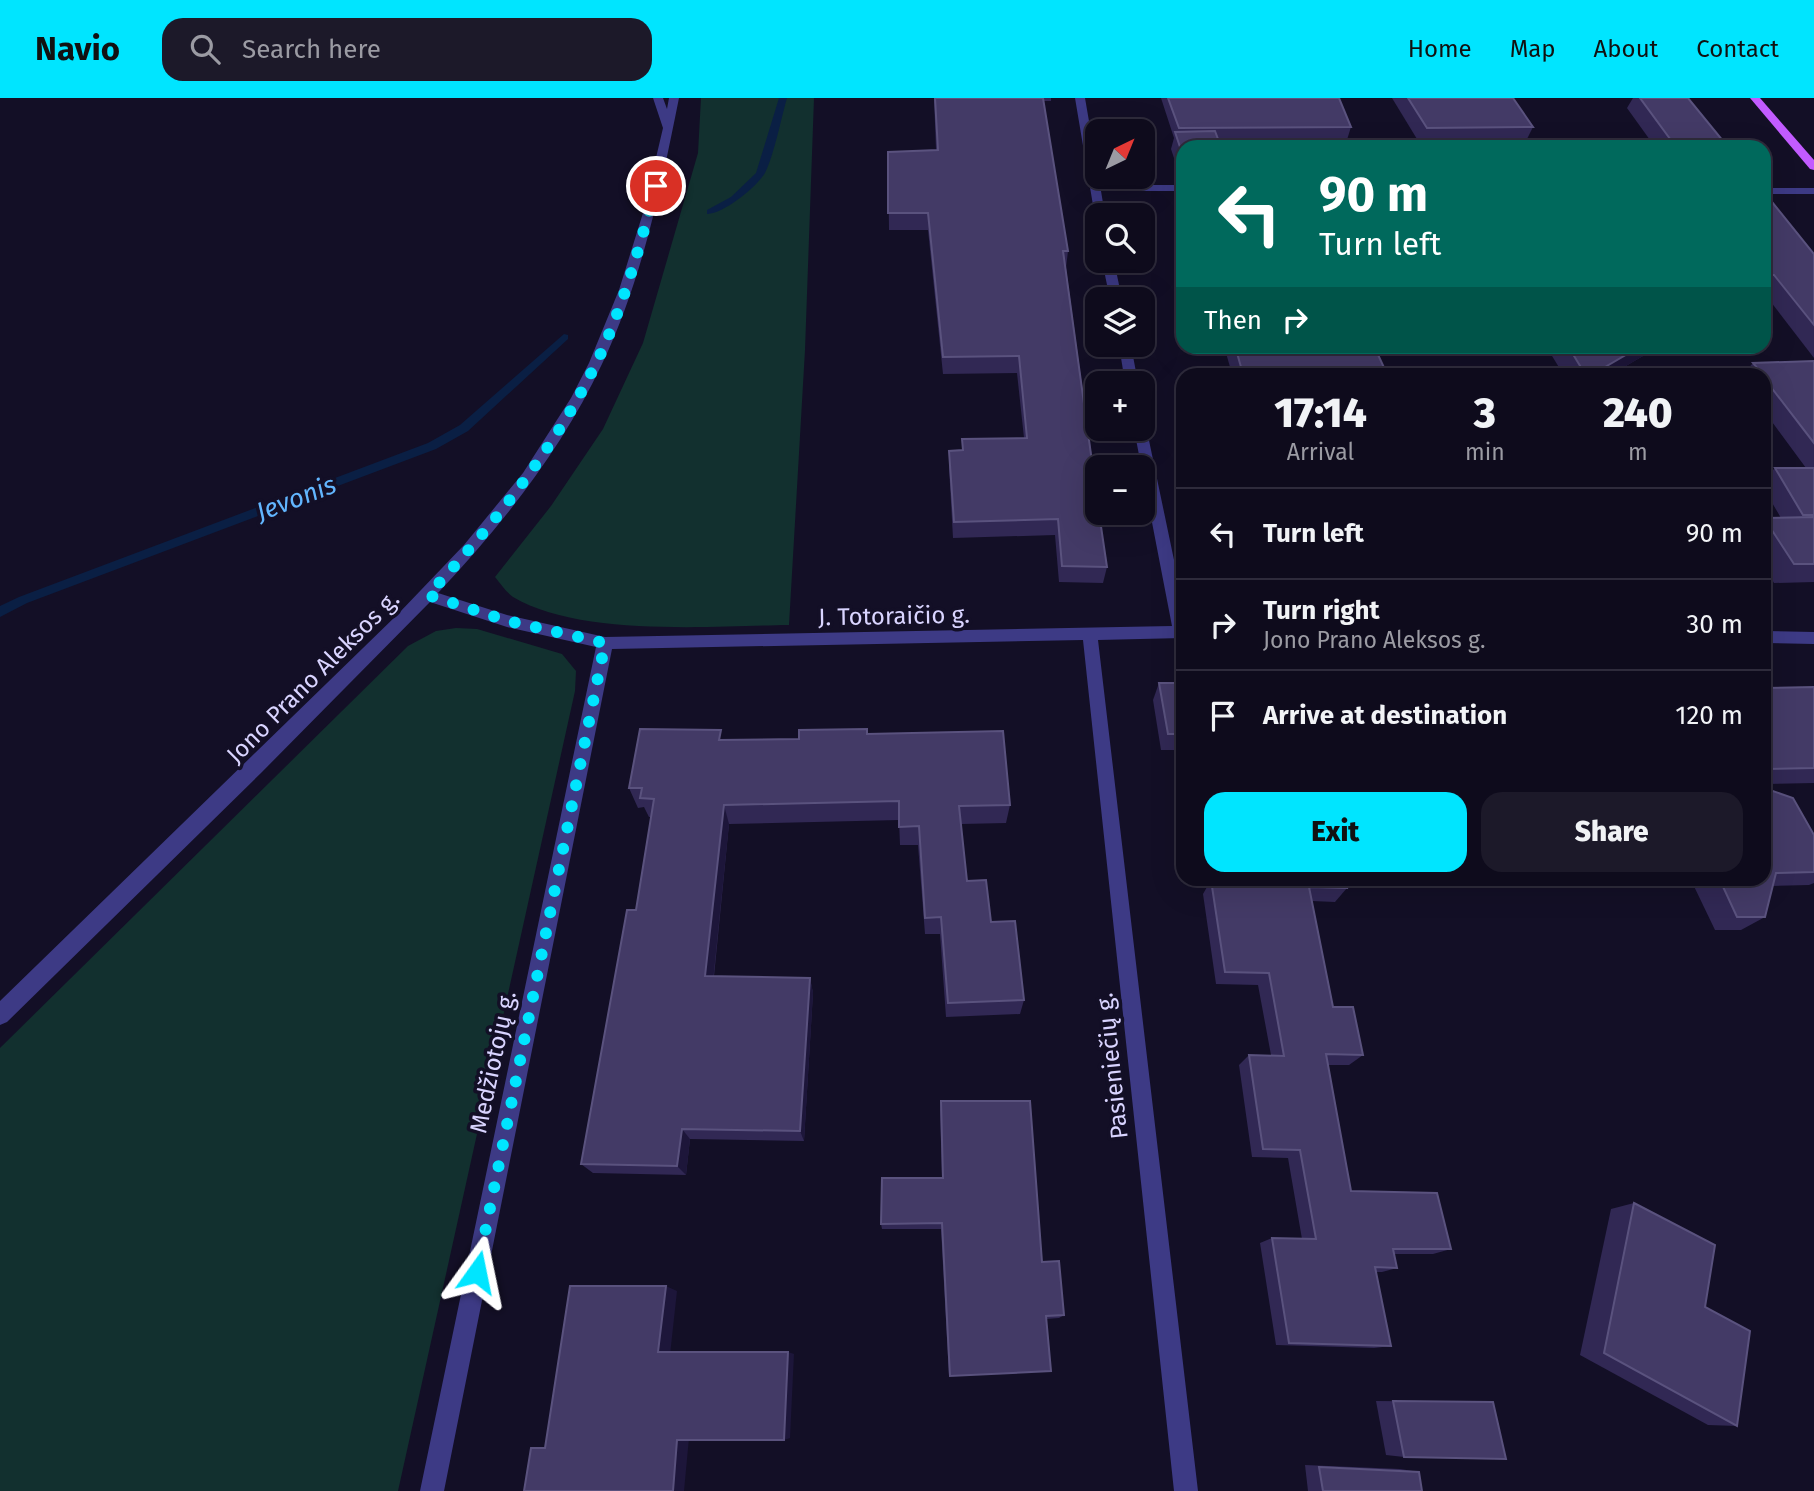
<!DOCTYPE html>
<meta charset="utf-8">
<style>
body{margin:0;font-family:"Fira Sans",sans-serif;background:#1c1929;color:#f1f3f6;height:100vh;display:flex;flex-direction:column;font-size:26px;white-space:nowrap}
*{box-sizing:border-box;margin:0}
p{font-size:23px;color:#9b9ba3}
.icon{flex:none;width:38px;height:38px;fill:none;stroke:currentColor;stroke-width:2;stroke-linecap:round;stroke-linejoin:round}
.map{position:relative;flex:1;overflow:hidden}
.panel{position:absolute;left:1176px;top:270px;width:595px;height:518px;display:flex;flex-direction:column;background:#0e0b1c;border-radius:21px;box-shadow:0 7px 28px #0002,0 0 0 2px #2e2b3b}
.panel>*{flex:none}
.hud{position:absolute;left:1176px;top:42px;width:595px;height:214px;border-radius:21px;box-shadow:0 7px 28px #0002,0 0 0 2px #2e2b3b;background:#00695c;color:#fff;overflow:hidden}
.needle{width:46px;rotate:43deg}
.buttons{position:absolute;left:1085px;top:21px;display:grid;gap:14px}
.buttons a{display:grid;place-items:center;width:70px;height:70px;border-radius:14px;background:#0e0b1c;box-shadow:0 7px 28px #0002,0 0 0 2px #2e2b3b;font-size:35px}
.pin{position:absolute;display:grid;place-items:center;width:60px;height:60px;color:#fff;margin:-30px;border:4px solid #fff;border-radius:50%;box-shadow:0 2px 7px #0007}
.me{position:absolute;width:77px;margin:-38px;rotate:12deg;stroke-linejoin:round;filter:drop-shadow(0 0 5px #0008)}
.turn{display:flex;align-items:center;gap:24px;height:147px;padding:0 28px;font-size:32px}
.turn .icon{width:91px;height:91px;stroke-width:2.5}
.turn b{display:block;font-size:49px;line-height:60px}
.then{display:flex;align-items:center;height:66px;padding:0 28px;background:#0003;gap:14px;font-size:26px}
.eta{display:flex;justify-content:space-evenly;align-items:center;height:119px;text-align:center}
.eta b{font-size:42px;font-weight:800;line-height:49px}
.button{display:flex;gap:14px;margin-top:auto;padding:14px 28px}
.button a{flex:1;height:80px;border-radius:21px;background:#00e5ff;color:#111;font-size:28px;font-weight:800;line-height:80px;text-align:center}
.button a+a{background:#1c1929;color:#f1f3f6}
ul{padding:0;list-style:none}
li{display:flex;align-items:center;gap:21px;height:91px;padding:0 28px;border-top:2px solid #2e2b3b}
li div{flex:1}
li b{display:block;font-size:26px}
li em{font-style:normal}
header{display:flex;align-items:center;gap:42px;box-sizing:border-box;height:98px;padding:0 35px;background:#00e5ff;color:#111}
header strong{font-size:33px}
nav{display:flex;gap:38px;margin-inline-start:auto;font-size:24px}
.search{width:490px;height:63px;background:#1c1929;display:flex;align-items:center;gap:18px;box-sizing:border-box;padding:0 24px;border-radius:21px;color:#9b9ba3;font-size:26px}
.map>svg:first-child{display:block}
.green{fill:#12302f}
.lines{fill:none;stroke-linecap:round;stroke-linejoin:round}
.stream{fill:#0a1f44;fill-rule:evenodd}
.minor{fill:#3d3a85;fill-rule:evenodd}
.major{fill:#c25bff;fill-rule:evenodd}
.wall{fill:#312854}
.shaded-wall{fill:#1d163a}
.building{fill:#433a66;stroke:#5a527e;stroke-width:2}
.route{stroke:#00e5ff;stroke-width:12;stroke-dasharray:0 21.6}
.labels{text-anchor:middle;stroke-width:7;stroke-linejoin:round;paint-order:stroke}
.street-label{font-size:24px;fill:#d9d4ff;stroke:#130f26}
.water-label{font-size:26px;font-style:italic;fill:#62b6ff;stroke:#130f26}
</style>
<header>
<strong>Navio</strong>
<div class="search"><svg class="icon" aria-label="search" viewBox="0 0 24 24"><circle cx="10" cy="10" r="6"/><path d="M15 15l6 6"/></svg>Search here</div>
<nav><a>Home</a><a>Map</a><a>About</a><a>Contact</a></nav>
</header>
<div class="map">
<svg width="1814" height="1393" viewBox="0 0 1814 1393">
<rect width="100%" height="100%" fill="#130f26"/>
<g class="green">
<path d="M701,0h113l-9,252 -16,275c-77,1 -209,12 -276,-28 -7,-5 -13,-14 -18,-20l56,-71 52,-77 40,-86 55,-190z"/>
<path d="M456,530l21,1 85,25 14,17 -1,20 -177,800h-398v-443l408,-402 28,-15z"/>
</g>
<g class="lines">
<g class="stream">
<path d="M779,0h8c-6,21 -13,57 -22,75 -8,14 -43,42 -58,41v-4l24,-13 25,-24z"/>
<path d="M564,236l4,1v4l-100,92 -32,18 -409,154 -27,14v-11l19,-9 409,-154 32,-18z"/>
</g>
<g class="minor">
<path d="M653,0h10l4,11 2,-11h10c-18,90 -37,182 -77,266 -40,85 -99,160 -164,229l69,22 98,22 567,-11 -38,-197 12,-3 37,177v35l-85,2 100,851h-24l-91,-851 -471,9 -168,842h-24l176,-844 -89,-20 -77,-25 -169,171 -254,249 -7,3v-24l399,-388 65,-68 59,-72 48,-75 18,-35 30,-73 24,-77 20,-85z"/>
<path d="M1075,0h10l15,87h83v6h-82l4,24 -10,2z"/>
<rect x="1764" y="90" width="50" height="6"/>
<path d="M1102,163h12l8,38h-12z"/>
<path d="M1119,247h12l7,38h-13z"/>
<path d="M1764,533l50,1v12l-50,-1z"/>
</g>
<path class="major" d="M1750,0h10l54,62v10l-4,-1z"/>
</g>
<g class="wall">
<path d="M934,0h117v3h-7v3l24,147 -2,17 41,299 -4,16 -44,-1 -4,-47 -102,3 -4,-71v-16l13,-1v-11l62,-1 -7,-65 -74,1 -15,-144h-39l-1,-78 48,-2z"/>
<path d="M1161,0h178l12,29 -5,16h-126l-37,4v36l-1,-1 -11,-33 3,-11z"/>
<path d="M1392,0h121l20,29 -8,16 -105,1z"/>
<path d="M1633,0h55l40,49h-73l-28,-39z"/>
<path d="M1764,94l50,62v104l-50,-65z"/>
<path d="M1224,248h257l-1,3h-105l12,25h-155z"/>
<path d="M1546,248h104l-7,10 -31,18h-49z"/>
<path d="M1814,263v221l-40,1 -10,-17v-47l17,-1 -17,-29v-10l11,-11h31l-42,-57v-37h-21l10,-11z"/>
<path d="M1159,585h24v67h-22l-8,-50z"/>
<path d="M1814,589v96l-50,1v-96z"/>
<path d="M867,636l143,71 -4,18 -45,1 6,57 24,41 33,78 -4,14 -74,3 -6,-83h-15l-7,-89h-18l-1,-25 -170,4 -15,152 96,2 3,15 -9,148 -114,-2 -4,36 -93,-2 -12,-9 55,-254 15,-93h-2l-5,-10 -6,1 -9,-20 170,-49z"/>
<path d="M1814,737v48l-5,2 -37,1 -7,31 -24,13h-26l-25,-52h74z"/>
<path d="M1230,780h115l2,10 -12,14 -23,-1 21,106 30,48 -14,10h-21l23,126 100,58 -18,5h-39l3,14 -15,4h-6l15,74 -17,2 -98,-3 -16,-102 12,-5 30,1 -14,-81 -36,-1 -13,-92 10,-10h22l-13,-70 -42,-1 -13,-90 8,-14h18z"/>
<path d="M941,1003l101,161 22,53 -5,3 -13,1 5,52 -102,5 -8,-147h-59l-1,-5 61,-46 -2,-68z"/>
<path d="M1634,1105l71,104 32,119 -29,-1 -128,-70 31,-146z"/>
<path d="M1376,1303l117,1 -89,55 -18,-2z"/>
<path d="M1305,1367l95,4 19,3 3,19h-114z"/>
</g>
<g class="shaded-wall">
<path d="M1641,248h9l-7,10 -31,18h-19z"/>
<path d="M724,707l5,19 -17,167 -7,-15z"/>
<path d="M810,880l3,15 -9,148 -4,-10z"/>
<path d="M682,1031l8,10 -4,36 -9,-9z"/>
<path d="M666,1188l11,5 -7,64 -12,-3z"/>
<path d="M788,1254l6,2 -4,84 -6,2z"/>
<path d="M689,1340l-5,53h-11l4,-51z"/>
</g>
<g class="building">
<path d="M935,0h108l25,153h-5l34,247v15h2l8,54 -45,-1 -4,-47 -104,3 -5,-71 14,-1 -1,-11 65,-1 -8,-82 -76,1 -15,-144h-40v-61l50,-2z"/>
<path d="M1168,0h171l12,29 -172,1z"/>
<path d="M1408,0h105l20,29 -106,1z"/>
<path d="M1640,0h48l40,49h-52z"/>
<path d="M1215,33l6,16h-38v9l-8,-24z"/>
<path d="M1764,94l50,62v71l-40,-50h-10z"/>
<path d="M1235,248h139l13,28h-144z"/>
<path d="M1568,248h73l-48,28h-8z"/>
<path d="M1814,263v82l-50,-65v-4h-2l-9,-11z"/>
<path d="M1775,370h39v47h-11z"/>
<path d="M1814,419v47h-20l-30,-46z"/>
<path d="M1159,585h24v51h-15z"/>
<path d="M1814,589v81l-50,1v-81z"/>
<path d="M640,631l81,1 -2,10 80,-1v-9l68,-1v5l136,-3 7,74 -51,1 8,75 19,-1 5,42 24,-1 9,79 -76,3 -7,-86 -16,1 -6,-92 -20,1v-26l-175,4 -19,171 105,2 -10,153 -118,-2 -5,37 -96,-2 46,-254h9l18,-111 -14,-1 2,-10h-13z"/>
<path d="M1764,690l29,10 21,37v37l-38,1 -11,44h-28l-18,-39h45z"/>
<path d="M1236,780h109l2,10 -38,-1 24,120h20l10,48 -37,-1 25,137 86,2 14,56h-58l4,19 -22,-1 16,79 -102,-3 -17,-105 44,1 -16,-89 -37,-1 -14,-94 35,1 -15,-83 -44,-1 -14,-92 26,1z"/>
<path d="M941,1003h89l12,161 17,-1 5,54 -18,1 5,55 -101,5 -8,-153 -61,1 1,-46h61z"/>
<path d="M1634,1105l81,42 -10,62 45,24 -13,95 -133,-73z"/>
<path d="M570,1188h96l-8,66h130l-4,88h-107l-4,51h-149l7,-43h14z"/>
<path d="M1393,1303l100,1 13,57 -102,-2z"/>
<path d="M1319,1369l100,5 3,19h-99z"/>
</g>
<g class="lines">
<path class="route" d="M477,1174l128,-629 -97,-22 -80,-26c69,-74 130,-150 173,-242 24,-53 40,-111 55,-167"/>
</g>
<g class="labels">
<g class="street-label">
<text transform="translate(894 518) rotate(-1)" y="8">J. Totoraičio g.</text>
<text transform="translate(313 579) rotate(-45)" y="8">Jono Prano Aleksos g.</text>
<text transform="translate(493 964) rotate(-78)" y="8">Medžiotojų g.</text>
<text transform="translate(1112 968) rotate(-96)" y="8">Pasieniečių g.</text>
</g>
<g class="water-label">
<text transform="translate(296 400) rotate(-21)" y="9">Jevonis</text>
</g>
</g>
</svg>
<div class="buttons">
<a><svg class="needle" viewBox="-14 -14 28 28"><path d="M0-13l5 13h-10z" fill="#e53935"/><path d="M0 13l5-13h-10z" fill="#9b9ba3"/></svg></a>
<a><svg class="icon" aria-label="search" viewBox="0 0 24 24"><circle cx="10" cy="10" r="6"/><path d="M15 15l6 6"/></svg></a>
<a><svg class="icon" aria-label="layers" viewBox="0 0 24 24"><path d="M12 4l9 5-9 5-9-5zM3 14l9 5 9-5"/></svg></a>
<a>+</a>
<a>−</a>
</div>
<div class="pin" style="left:656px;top:88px;background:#d93025"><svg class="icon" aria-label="arrive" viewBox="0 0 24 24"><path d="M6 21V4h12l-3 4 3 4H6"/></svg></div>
<svg class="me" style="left:477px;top:1174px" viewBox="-20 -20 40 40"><path d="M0-17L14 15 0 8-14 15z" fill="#00e5ff" stroke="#fff" stroke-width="4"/></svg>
<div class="hud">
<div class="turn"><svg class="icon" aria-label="left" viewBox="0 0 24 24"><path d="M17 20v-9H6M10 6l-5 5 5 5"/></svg><div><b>90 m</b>Turn left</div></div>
<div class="then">Then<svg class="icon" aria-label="right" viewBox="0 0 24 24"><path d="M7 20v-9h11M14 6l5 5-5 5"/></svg></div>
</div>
<section class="panel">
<div class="eta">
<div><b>17:14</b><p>Arrival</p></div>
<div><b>3</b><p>min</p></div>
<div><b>240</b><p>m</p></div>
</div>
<ul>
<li><svg class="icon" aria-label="left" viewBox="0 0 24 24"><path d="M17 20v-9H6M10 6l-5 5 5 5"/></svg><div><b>Turn left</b></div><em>90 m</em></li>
<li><svg class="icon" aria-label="right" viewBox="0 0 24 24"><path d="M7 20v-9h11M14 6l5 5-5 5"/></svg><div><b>Turn right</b><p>Jono Prano Aleksos g.</p></div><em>30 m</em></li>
<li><svg class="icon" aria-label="arrive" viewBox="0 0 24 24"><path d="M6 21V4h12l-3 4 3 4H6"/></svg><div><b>Arrive at destination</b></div><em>120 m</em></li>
</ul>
<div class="button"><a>Exit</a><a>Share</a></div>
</section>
</div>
